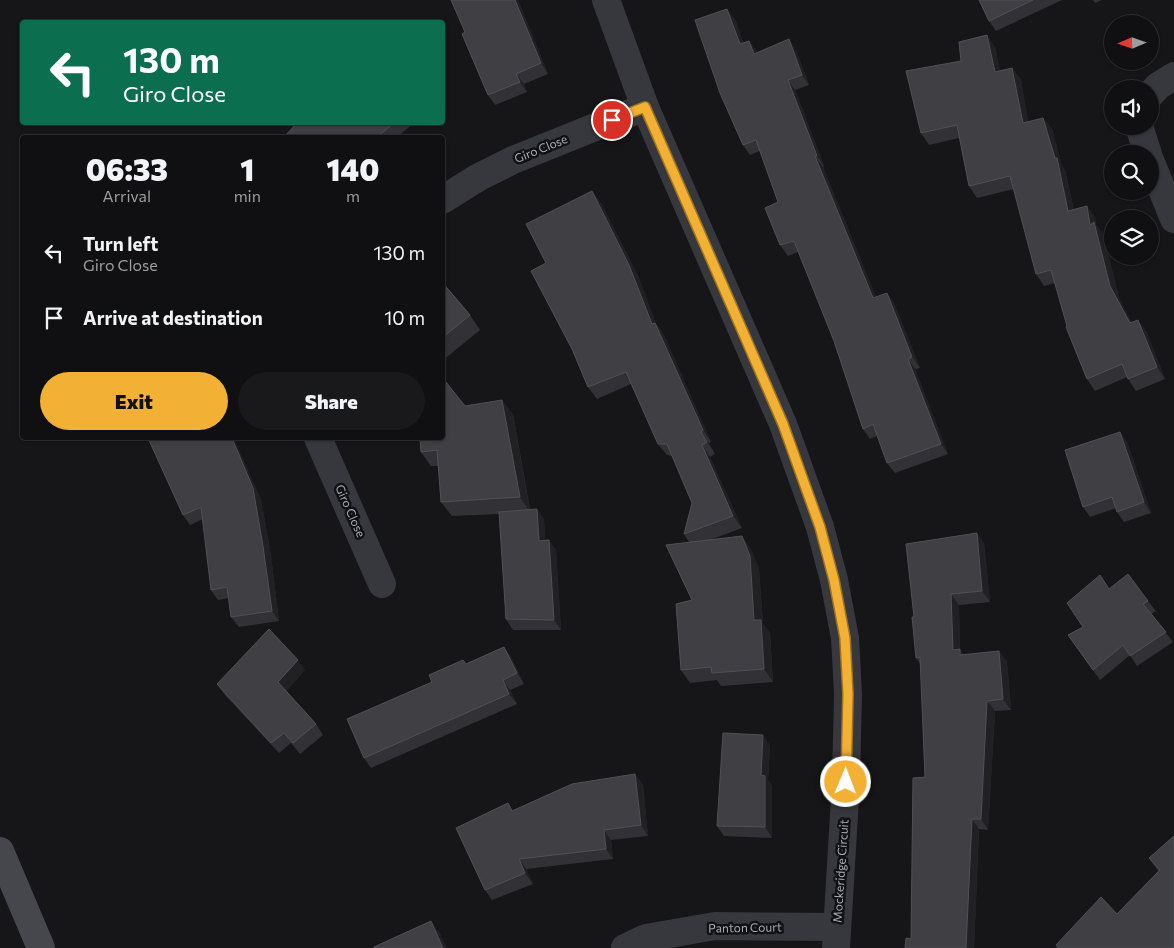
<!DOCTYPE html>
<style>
body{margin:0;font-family:Commissioner,sans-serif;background:#19191b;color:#f1f3f6;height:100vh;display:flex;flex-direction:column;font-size:19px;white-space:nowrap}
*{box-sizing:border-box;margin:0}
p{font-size:16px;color:#9c9d9f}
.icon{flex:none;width:28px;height:28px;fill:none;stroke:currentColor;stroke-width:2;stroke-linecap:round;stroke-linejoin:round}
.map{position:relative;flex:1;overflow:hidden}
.drawer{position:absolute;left:20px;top:135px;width:425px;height:305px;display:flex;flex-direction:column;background:#101012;border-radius:5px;box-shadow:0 1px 4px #0004,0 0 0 1px #303032}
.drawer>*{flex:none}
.guide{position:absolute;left:20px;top:20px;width:425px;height:105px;border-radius:5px;box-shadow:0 1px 4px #0004,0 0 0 1px #303032;background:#0b6e4f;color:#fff;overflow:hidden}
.needle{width:32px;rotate:268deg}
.tools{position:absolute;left:1104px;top:15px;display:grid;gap:10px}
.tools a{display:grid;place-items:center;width:55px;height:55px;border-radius:50%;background:#101012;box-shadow:0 1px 4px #0004,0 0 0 1px #303032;font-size:25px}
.pin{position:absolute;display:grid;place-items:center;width:42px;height:42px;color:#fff;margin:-21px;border:2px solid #fff;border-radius:50%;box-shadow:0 1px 5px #0007}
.me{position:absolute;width:55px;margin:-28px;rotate:1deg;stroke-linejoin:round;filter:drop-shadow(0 0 4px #0008)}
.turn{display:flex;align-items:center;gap:18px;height:105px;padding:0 20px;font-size:22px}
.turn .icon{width:65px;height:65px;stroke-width:2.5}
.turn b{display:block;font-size:35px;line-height:42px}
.eta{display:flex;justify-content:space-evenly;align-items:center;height:85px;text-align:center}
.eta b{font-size:30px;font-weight:800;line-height:35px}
.button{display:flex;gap:10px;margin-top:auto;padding:10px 20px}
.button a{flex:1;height:58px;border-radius:30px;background:#f2b134;color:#111;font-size:20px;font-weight:800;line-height:58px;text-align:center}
.button a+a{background:#19191b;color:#f1f3f6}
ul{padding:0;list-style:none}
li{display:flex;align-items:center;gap:15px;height:65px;padding:0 20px}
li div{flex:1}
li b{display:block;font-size:19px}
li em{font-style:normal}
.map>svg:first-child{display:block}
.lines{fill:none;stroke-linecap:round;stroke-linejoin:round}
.street{stroke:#37383d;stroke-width:28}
.secondary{stroke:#45474d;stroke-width:28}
.wall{fill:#323236}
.shaded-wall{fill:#212124}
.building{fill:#3f3f44;stroke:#4f5156}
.route-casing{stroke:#9d7322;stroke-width:12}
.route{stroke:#f2b134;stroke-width:9}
.labels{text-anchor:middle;stroke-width:5;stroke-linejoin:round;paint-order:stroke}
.street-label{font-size:12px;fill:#a8adb8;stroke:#111113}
</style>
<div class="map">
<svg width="1174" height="948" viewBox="0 0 1174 948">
<rect width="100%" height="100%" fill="#161618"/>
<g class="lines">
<g class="street">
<path d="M606,0l39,107 138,317 37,103 14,53 11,58 3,56 -2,88 -10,166"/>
<path d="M1150,95l8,-9 16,-10"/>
<path d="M1139,126l9,28"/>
<path d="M1150,160l24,59"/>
<path d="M442,200l37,-23 34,-17 132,-53"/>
<path d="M318,438l64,146"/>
<path d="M625,948l21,-10 69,-12 122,1"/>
</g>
<path class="secondary" d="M0,851l41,97"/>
</g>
<g class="wall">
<path d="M451,0h67l30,74 -24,10 3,8 -32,13 -7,-10 -23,-63z"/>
<path d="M979,0h83l-66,31 -7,-10z"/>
<path d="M1093,0h9l-7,3z"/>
<path d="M735,19l8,24 6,-2 8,11 39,-2 13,35 -14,5 29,76 -1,1 53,130 11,-4 7,10 26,65 -5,1 33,85 -53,19 -8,-10 -10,-27 -7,3 -7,-10 -29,-88 -36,-89 -10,4 -8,-11 -2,-43 -18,-51 -10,4 -7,-10z"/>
<path d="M995,47l5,24 12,-3 9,12 7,42 15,-4 9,11 10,37 3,4 9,40 13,-4 8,12 1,7 7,9 16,64 12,24 15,9 19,48 -29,12 -9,-14 -32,14 -8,-12 -20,-53 -12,-43 -11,3 -8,-12 -22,-85 -37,9 -8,-12 -10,-48 -30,7 -8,-12 40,-72z"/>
<path d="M298,122h115l1,1 -18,15h-113z"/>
<path d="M601,203l37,73 18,48 8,11 47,107 -2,1 6,11 -5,3 32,71 -35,13 44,8 8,20 4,55 7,9 3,49 -52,4 -4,-6 -27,3 -9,-13 11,-70 -3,-58 -5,-8 8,-31 -20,-47 -5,-1 -9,-11 -27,-60 -34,15 -9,-12 -42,-124z"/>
<path d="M442,282l28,33 10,15 -38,31z"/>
<path d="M465,406l48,8 17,95 14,10 1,21 11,10 5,80h-48l-7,-11 -7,-105 -47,2 -11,-14 -3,-36h-7l-10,-14z"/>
<path d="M1120,432l7,10 24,71 -27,9 -7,-10 -1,-4 -26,9 -7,-10z"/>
<path d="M148,438l113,61 10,57 8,65 -40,6 -8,-10 -2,-19 -11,2 -7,-10 -8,-71 -13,6 -7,-10z"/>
<path d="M984,543l6,59 -31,3 1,45 4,5 35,-4 8,11 4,48 -16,1 -7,119 -9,-1 -5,119h-69l6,-9 14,-162 -4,-112 -5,-7 -2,-41z"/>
<path d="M1109,589l39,12 8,10 -5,3 22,28 -36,24 -7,-11 -30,25 -32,-45 15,-8z"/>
<path d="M504,647l7,10 13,27 -14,6 7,14 -146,64 -7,-10 68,-76 34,-18z"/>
<path d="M305,670l-19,21 30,33 7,11 -23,19 -9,-11 -12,10 -55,-59 -7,-10z"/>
<path d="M770,745l-2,35 4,6v52l-48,-2 -7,-10z"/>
<path d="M635,774l8,11 5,51 -37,4 2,19 -87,10 7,15 -41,16 -7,-10 23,-87 5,8z"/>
<path d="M1174,836v112l-57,-34 41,-43 -9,-13z"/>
</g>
<g class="shaded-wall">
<path d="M515,0h3l30,74 -7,-11z"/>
<path d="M727,9l8,10 12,36 -7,-11z"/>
<path d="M987,35l8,12 8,36 -8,-11z"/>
<path d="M789,39l7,11 13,35 -7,-10z"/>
<path d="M749,41l8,10 4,13 -7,-10z"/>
<path d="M1012,68l9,12 10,55 -8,-12z"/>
<path d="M516,74l8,10 3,8 -7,-10z"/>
<path d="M788,80l7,10 29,76 -7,-10z"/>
<path d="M1043,118l9,11 10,37 3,4 12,53 -9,-12 -13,-53z"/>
<path d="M815,156l8,11 58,142 -8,-11z"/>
<path d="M592,191l9,12 37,73 18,48 8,11 47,107 -8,-12 -51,-106z"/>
<path d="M1087,206l8,12 1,7 7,9 16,64 19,37 -8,-12 -20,-37 -20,-61z"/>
<path d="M887,293l7,10 26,65 -8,-11z"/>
<path d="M1138,320l8,11 19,48 -8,-12z"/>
<path d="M908,359l7,10 33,85 -7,-10z"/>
<path d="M502,400l11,14 17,98 -10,-15z"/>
<path d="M701,432l8,11 6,11 -8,-12z"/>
<path d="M1120,432l7,10 24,71 -7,-11z"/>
<path d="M232,438h2l27,61 10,57 8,65 -7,-10z"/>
<path d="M702,445l8,12 32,71 -9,-12z"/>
<path d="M537,509l7,10 2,32 -7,-10z"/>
<path d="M977,533l7,10 6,59 -8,-11z"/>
<path d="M742,536l9,13 8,20 4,55 7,9 3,49 -9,-13 -10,-49z"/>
<path d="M549,540l7,10 5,80 -7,-10z"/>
<path d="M951,594l8,11 1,45 7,10 -14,-10z"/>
<path d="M504,647l7,10 13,27 -7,-11z"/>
<path d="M999,651l8,11 4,48 -8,-11z"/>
<path d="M298,660l7,10 -20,23 -7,-11z"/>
<path d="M503,680l7,10 7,14 -8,-10z"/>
<path d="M987,701l8,10 -7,119 -7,-11z"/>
<path d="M763,735l7,10 -2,35 4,6v52l-7,-11 -4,-52z"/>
<path d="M635,774l8,11 5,51 -7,-11z"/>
<path d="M972,819l7,10 -5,119h-8z"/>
<path d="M604,830l7,10 2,19 -7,-10z"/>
<path d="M519,859l7,10 7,15 -8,-11z"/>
<path d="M431,921l9,12 7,15h-4z"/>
</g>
<g class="building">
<path d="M451,0h64l26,63 -25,11 4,8 -32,13 -26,-61 3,-2z"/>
<path d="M979,0h54l-44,21z"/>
<path d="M727,9l13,35 9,-3 5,13 35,-15 13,36 -14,5 29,76h-2l58,142 14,-5 25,64 -4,2 33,85 -54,19 -14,-39 -10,5 -29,-88 -40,-100 -14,4 -15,-37 13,-6 -22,-62 -13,5 -23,-52 -25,-73z"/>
<path d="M987,35l8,37 17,-4 11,55 20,-5 12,40h2l11,53 19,-5 3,19 4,-3 16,64 20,37 8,-3 19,47 -29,12 -6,-15 -35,15 -21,-52 1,-1 -16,-56 -15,4 -26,-98 -41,10 -12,-61 -36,8 -15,-62 55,-10 -2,-19z"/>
<path d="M298,122h97l-19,16h-93z"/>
<path d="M592,191l37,74 23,59 3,-1 48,107 -2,2 6,10 -5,3 31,71 -49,18 8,-31 -25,-59h-9l-32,-72 -38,15 -16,-38 -41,-78 15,-8 -20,-39z"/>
<path d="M442,282l28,33 -28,23z"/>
<path d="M442,377l23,29 37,-6 18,97 -79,5 -4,-52 -16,2 -1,-14h22z"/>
<path d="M1120,432l24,70 -27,10 -5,-15 -29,10 -18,-57z"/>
<path d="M148,438h84l21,50 10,58 9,65 -41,6 -4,-30 -16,3 -10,-83 -18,8z"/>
<path d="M537,509l2,32 10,-1 5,80 -48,-1 -7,-107z"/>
<path d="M977,533l5,58 -31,3 2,56 7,-1v6l39,-4 4,48 -16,2 -6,118h-9l-6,129h-61l1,-10 5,1 2,-161 12,-1 -5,-120 -4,1 -4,-41h2l-8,-73z"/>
<path d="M742,536l8,20 4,64h7l3,49 -52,4 -1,-6 -30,3 -5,-66 16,-4 -26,-55z"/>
<path d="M1128,574l20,27 -5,3 23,28 -36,24 -7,-11 -30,25 -25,-35 15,-8 -16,-24 33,-28 9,14z"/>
<path d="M269,629l29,31 -20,22 38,42 -23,19 -9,-10 -13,10 -54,-59z"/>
<path d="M504,647l13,26 -14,7 6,14 -145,64 -17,-39 85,-37 -3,-7 34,-15 3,4z"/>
<path d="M723,733l40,2 -2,40 4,1v51l-48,-1z"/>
<path d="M635,774l6,51 -37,5 2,19 -87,10 6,14 -40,17 -29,-62 52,-25 4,8 60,-27z"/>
<path d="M1174,836v112h-116l-2,-3 45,-48 16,17 43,-44 -11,-12z"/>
<path d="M431,921l12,27h-69v-1z"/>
</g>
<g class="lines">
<g class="route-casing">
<path id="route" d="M612,120l33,-13 138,317 37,103 14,53 11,58 3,56 -2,88"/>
</g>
<use href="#route" class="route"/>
</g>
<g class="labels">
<g class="street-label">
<text transform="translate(541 149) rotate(-22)" y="4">Giro Close</text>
<text transform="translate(350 511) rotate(66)" y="4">Giro Close</text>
<text transform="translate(841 871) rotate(-86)" y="4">Mockeridge Circuit</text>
<text transform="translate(745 928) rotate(-1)" y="4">Panton Court</text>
</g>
</g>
</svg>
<div class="tools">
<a><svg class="needle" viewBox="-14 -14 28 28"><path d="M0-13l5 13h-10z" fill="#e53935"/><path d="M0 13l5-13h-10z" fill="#9c9d9f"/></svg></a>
<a><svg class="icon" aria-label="sound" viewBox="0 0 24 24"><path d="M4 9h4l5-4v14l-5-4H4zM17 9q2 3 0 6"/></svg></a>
<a><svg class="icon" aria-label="search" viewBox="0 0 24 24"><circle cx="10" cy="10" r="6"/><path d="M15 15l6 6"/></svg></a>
<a><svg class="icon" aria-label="layers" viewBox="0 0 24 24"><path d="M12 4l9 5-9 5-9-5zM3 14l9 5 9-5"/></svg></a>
</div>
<div class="pin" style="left:612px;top:120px;background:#d93025"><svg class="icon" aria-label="arrive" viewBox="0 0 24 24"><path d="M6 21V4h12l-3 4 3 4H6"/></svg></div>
<svg class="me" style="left:846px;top:782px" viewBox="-20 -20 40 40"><circle r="17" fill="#f2b134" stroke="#fff" stroke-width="3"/><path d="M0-11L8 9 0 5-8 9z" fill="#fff"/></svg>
<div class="guide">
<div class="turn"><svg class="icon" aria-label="left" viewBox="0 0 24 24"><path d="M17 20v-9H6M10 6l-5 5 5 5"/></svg><div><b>130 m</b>Giro Close</div></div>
</div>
<section class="drawer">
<div class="eta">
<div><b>06:33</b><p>Arrival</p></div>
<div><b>1</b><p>min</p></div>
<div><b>140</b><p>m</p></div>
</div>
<ul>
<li><svg class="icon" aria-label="left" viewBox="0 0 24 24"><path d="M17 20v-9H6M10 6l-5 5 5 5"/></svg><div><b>Turn left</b><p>Giro Close</p></div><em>130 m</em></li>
<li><svg class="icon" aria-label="arrive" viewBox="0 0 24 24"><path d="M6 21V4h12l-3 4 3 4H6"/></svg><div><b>Arrive at destination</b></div><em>10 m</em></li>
</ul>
<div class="button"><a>Exit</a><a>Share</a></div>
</section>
</div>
